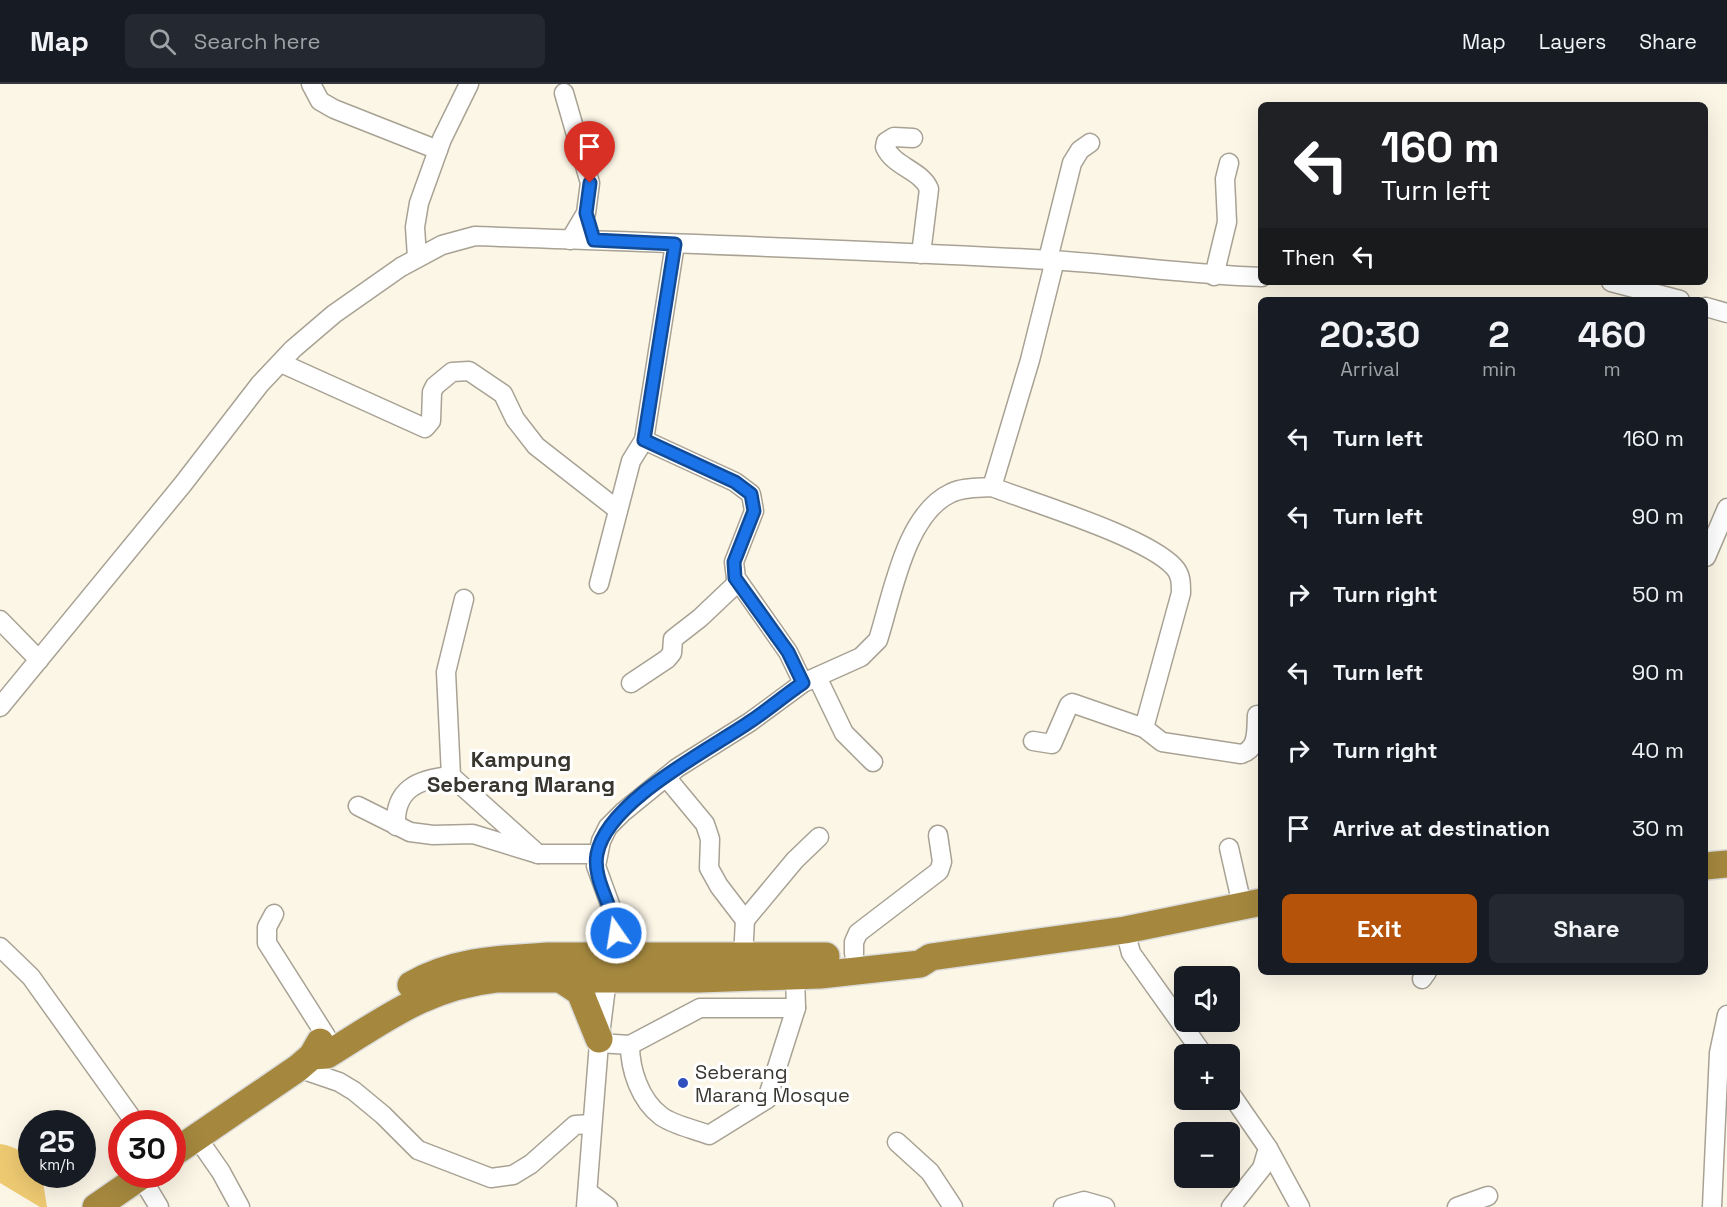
<!DOCTYPE html>
<meta charset="utf-8">
<style>
body{margin:0;font-family:"Space Grotesk",sans-serif;background:#242831;color:#f1f3f6;height:100vh;display:flex;flex-direction:column;font-size:22px;white-space:nowrap}
*{box-sizing:border-box;margin:0}
p{font-size:20px;color:#9ea1a6}
.icon{flex:none;width:33px;height:33px;fill:none;stroke:currentColor;stroke-width:2;stroke-linecap:round;stroke-linejoin:round}
.map{position:relative;flex:1;overflow:hidden}
.sheet{position:absolute;left:1258px;top:213px;width:450px;height:678px;display:flex;flex-direction:column;background:#171b24;border-radius:9px;box-shadow:0 6px 24px #0002}
.sheet>*{flex:none}
.guide{position:absolute;left:1258px;top:18px;width:450px;height:183px;border-radius:9px;box-shadow:0 6px 24px #0002;background:#202124;color:#fff;overflow:hidden}
.tools{position:absolute;left:1174px;top:882px;display:grid;gap:12px}
.tools a{display:grid;place-items:center;width:66px;height:66px;border-radius:9px;background:#171b24;box-shadow:0 6px 24px #0002;font-size:30px}
.speed{position:absolute;left:18px;top:1026px;display:flex;gap:12px;font-size:30px;font-weight:700;text-align:center}
.speed>*{display:grid;place-content:center;width:78px;height:78px;border-radius:50%;background:#171b24;box-shadow:0 6px 24px #0002;line-height:1}
.speed small{font-size:15px;font-weight:400}
.speed .limit{border:9px solid #d22;background:#fff;color:#111}
.pin{position:absolute;display:grid;place-items:center;width:51px;height:51px;color:#fff;margin:-62px -26px;border-radius:50% 50% 50% 0;rotate:-45deg;box-shadow:0 0 6px #0007}
.pin .icon{rotate:45deg}
.me{position:absolute;width:66px;margin:-33px;rotate:347deg;stroke-linejoin:round;filter:drop-shadow(0 0 4px #0008)}
.turn{display:flex;align-items:center;gap:21px;height:126px;padding:0 24px;font-size:27px}
.turn .icon{width:78px;height:78px;stroke-width:2.5}
.turn b{display:block;font-size:42px;line-height:51px}
.then{display:flex;align-items:center;height:57px;padding:0 24px;background:#0003;gap:12px;font-size:22px}
.eta{display:flex;justify-content:space-evenly;align-items:center;height:102px;text-align:center}
.eta b{font-size:36px;font-weight:600;line-height:42px}
.action{display:flex;gap:12px;margin-top:auto;padding:12px 24px}
.action a{flex:1;height:69px;border-radius:9px;background:#b45309;color:#fff;font-size:24px;font-weight:600;line-height:69px;text-align:center}
.action a+a{background:#242831;color:#f1f3f6}
ul{padding:0;list-style:none}
li{display:flex;align-items:center;gap:18px;height:78px;padding:0 24px}
li div{flex:1}
li b{display:block;font-size:22px}
li em{font-style:normal}
header{display:flex;align-items:center;gap:36px;box-sizing:border-box;height:84px;padding:0 30px;background:#171b24;border-bottom:2px solid #363941}
header strong{font-size:28px}
nav{display:flex;gap:33px;margin-inline-start:auto;font-size:21px}
.search{width:420px;height:54px;background:#242831;display:flex;align-items:center;gap:15px;box-sizing:border-box;padding:0 21px;border-radius:9px;color:#9ea1a6;font-size:22px}
.map>svg:first-child{display:block}
.water{fill:#eeca72}
.lines{fill:none;stroke-linecap:round;stroke-linejoin:round}
.minor-casing{stroke:#a8a294;stroke-width:21}
.highway-casing{stroke:#dbdbda;stroke-width:30}
.minor{stroke:#fff;stroke-width:18}
.highway{stroke:#a5883e;stroke-width:27}
.route-casing{stroke:#114b97;stroke-width:15}
.route{stroke:#1a73e8;stroke-width:10}
.poi-dot{fill:#3150c0;stroke:#fff;stroke-width:2}
.labels{text-anchor:middle;stroke-width:6;stroke-linejoin:round;paint-order:stroke}
.poi-label{font-size:20px;fill:#393630;stroke:#fff;text-anchor:start}
.quarter-label{font-size:22px;font-weight:bold;fill:#393630;stroke:#fff}
</style>
<header>
<strong>Map</strong>
<div class="search"><svg class="icon" aria-label="search" viewBox="0 0 24 24"><circle cx="10" cy="10" r="6"/><path d="M15 15l6 6"/></svg>Search here</div>
<nav><a>Map</a><a>Layers</a><a>Share</a></nav>
</header>
<div class="map">
<svg width="1727" height="1123" viewBox="0 0 1727 1123">
<rect width="100%" height="100%" fill="#fcf6e7"/>
<path class="water" d="M0,1060c18,3 32,11 32,30l7,1 4,7 4,25h-7l-40,-24z"/>
<g class="lines">
<g class="minor-casing">
<g id="minor">
<path d="M311,0l9,17 14,8 104,41"/>
<path d="M564,9l26,90 -4,30 -16,27"/>
<path d="M913,54l-19,-1 -8,5 -1,5c9,20 36,23 44,42l-8,65"/>
<path d="M675,160l-31,196 91,42 16,12 3,17 -20,51 2,16 52,74 15,31"/>
<path d="M417,173l-2,-30 4,-24 23,-64 27,-55"/>
<path d="M1048,175l24,-96 8,-13 10,-7"/>
<path d="M1214,192l13,-54 -2,-43 4,-16"/>
<path d="M1611,198l69,18"/>
<path d="M1706,223l21,6"/>
<path d="M281,279l144,65 6,-7 1,-29 3,-6 17,-14 17,-1 34,23 12,25 21,27 82,64"/>
<path d="M992,403l38,-127 25,-100"/>
<path d="M1706,473l21,-49"/>
<path d="M599,500l32,-123 13,-21"/>
<path d="M464,515l-18,73 5,104 87,78"/>
<path d="M0,536l39,40"/>
<path d="M817,593l27,56 29,29"/>
<path d="M631,599l36,-24 5,-6 1,-14 27,-21 38,-36"/>
<path d="M0,623l183,-223 77,-100 33,-35 41,-35 67,-47 41,-22 33,-9c191,7 383,13 575,24 70,4 140,15 212,17"/>
<path d="M1033,657l19,3 17,-39 3,-2 72,25 18,14 79,12c18,-5 15,-25 16,-39"/>
<path d="M666,693l39,47 5,15 -1,29 10,18 26,34 -2,37"/>
<path d="M358,722l52,26 23,3 40,-1 65,20h59"/>
<path d="M396,742c-2,-37 22,-47 55,-50"/>
<path d="M1229,764l13,57"/>
<path d="M274,830l-7,13v16l59,93"/>
<path d="M745,836l50,-60 24,-23"/>
<path d="M1125,846l6,23 72,101"/>
<path d="M0,863l31,30 105,147"/>
<path d="M854,870v-12l4,-9 81,-62 3,-9 -4,-27"/>
<path d="M1422,895l5,-7"/>
<path d="M599,959l31,2c0,25 10,55 31,71 12,9 33,13 48,19l58,-36 29,-91 -1,-33"/>
<path d="M630,961l70,-37h96"/>
<path d="M298,984l41,14 15,9 29,24 35,35 73,28 22,-3 18,-11 44,-39 17,-1"/>
<path d="M1230,1009l38,55 -6,20 -31,39"/>
<path d="M196,1052l25,36 19,35"/>
<path d="M897,1058l33,30 23,35"/>
<path d="M1268,1064l32,59"/>
<path d="M141,1093l18,30"/>
<path d="M588,1108l20,15"/>
<path d="M586,1123l13,-164 8,-64 9,-46 -1,-15 -19,-52 5,-25 7,-14 15,-15 54,-44 73,-46 53,-39 58,-26 17,-17c14,-43 27,-126 73,-147 12,-6 27,-5 41,-6 42,16 155,50 182,80 7,7 7,16 7,26l-37,135"/>
<path d="M1063,1123l21,-6 21,6"/>
<path d="M1457,1123l31,-11"/>
<path d="M1712,1123l7,-154 8,-38"/>
</g>
</g>
<g class="highway-casing">
<g id="highway">
<path d="M1706,782l21,-2"/>
<path d="M559,894l21,14 19,47"/>
<path d="M411,901c43,-25 89,-26 137,-29h278"/>
<path d="M312,972l15,-1c59,-36 98,-68 169,-76h203l121,-4 100,-11 11,-7 194,-27 137,-28"/>
<path d="M172,1070l126,-86 14,-12 8,-14"/>
<path d="M96,1123l48,-33"/>
</g>
</g>
<use href="#minor" class="minor"/>
<use href="#highway" class="highway"/>
</g>
<g class="lines">
<g class="route-casing">
<path id="route" d="M590,99l-4,30 8,27 81,4 -31,196 91,42 16,12 3,17 -20,51 1,16 53,74 15,31c-18,12 -34,26 -52,38 -42,29 -144,80 -154,133 -5,26 17,53 19,79"/>
</g>
<use href="#route" class="route"/>
</g>
<circle class="poi-dot" cx="683" cy="999" r="6"/>
<g class="labels">
<g class="poi-label">
<text x="695" y="995">Seberang<tspan x="695" dy="23">Marang Mosque</tspan></text>
</g>
<g class="quarter-label">
<text x="521" y="683">Kampung<tspan x="521" dy="25">Seberang Marang</tspan></text>
</g>
</g>
</svg>
<div class="tools">
<a><svg class="icon" aria-label="sound" viewBox="0 0 24 24"><path d="M4 9h4l5-4v14l-5-4H4zM17 9q2 3 0 6"/></svg></a>
<a>+</a>
<a>−</a>
</div>
<div class="speed"><div>25<small>km/h</small></div><div class="limit">30</div></div>
<div class="pin" style="left:590px;top:99px;background:#d93025"><svg class="icon" aria-label="arrive" viewBox="0 0 24 24"><path d="M6 21V4h12l-3 4 3 4H6"/></svg></div>
<svg class="me" style="left:616px;top:849px" viewBox="-20 -20 40 40"><circle r="17" fill="#1a73e8" stroke="#fff" stroke-width="3"/><path d="M0-11L8 9 0 5-8 9z" fill="#fff"/></svg>
<div class="guide">
<div class="turn"><svg class="icon" aria-label="left" viewBox="0 0 24 24"><path d="M17 20v-9H6M10 6l-5 5 5 5"/></svg><div><b>160 m</b>Turn left</div></div>
<div class="then">Then<svg class="icon" aria-label="left" viewBox="0 0 24 24"><path d="M17 20v-9H6M10 6l-5 5 5 5"/></svg></div>
</div>
<section class="sheet">
<div class="eta">
<div><b>20:30</b><p>Arrival</p></div>
<div><b>2</b><p>min</p></div>
<div><b>460</b><p>m</p></div>
</div>
<ul>
<li><svg class="icon" aria-label="left" viewBox="0 0 24 24"><path d="M17 20v-9H6M10 6l-5 5 5 5"/></svg><div><b>Turn left</b></div><em>160 m</em></li>
<li><svg class="icon" aria-label="left" viewBox="0 0 24 24"><path d="M17 20v-9H6M10 6l-5 5 5 5"/></svg><div><b>Turn left</b></div><em>90 m</em></li>
<li><svg class="icon" aria-label="right" viewBox="0 0 24 24"><path d="M7 20v-9h11M14 6l5 5-5 5"/></svg><div><b>Turn right</b></div><em>50 m</em></li>
<li><svg class="icon" aria-label="left" viewBox="0 0 24 24"><path d="M17 20v-9H6M10 6l-5 5 5 5"/></svg><div><b>Turn left</b></div><em>90 m</em></li>
<li><svg class="icon" aria-label="right" viewBox="0 0 24 24"><path d="M7 20v-9h11M14 6l5 5-5 5"/></svg><div><b>Turn right</b></div><em>40 m</em></li>
<li><svg class="icon" aria-label="arrive" viewBox="0 0 24 24"><path d="M6 21V4h12l-3 4 3 4H6"/></svg><div><b>Arrive at destination</b></div><em>30 m</em></li>
</ul>
<div class="action"><a>Exit</a><a>Share</a></div>
</section>
</div>
